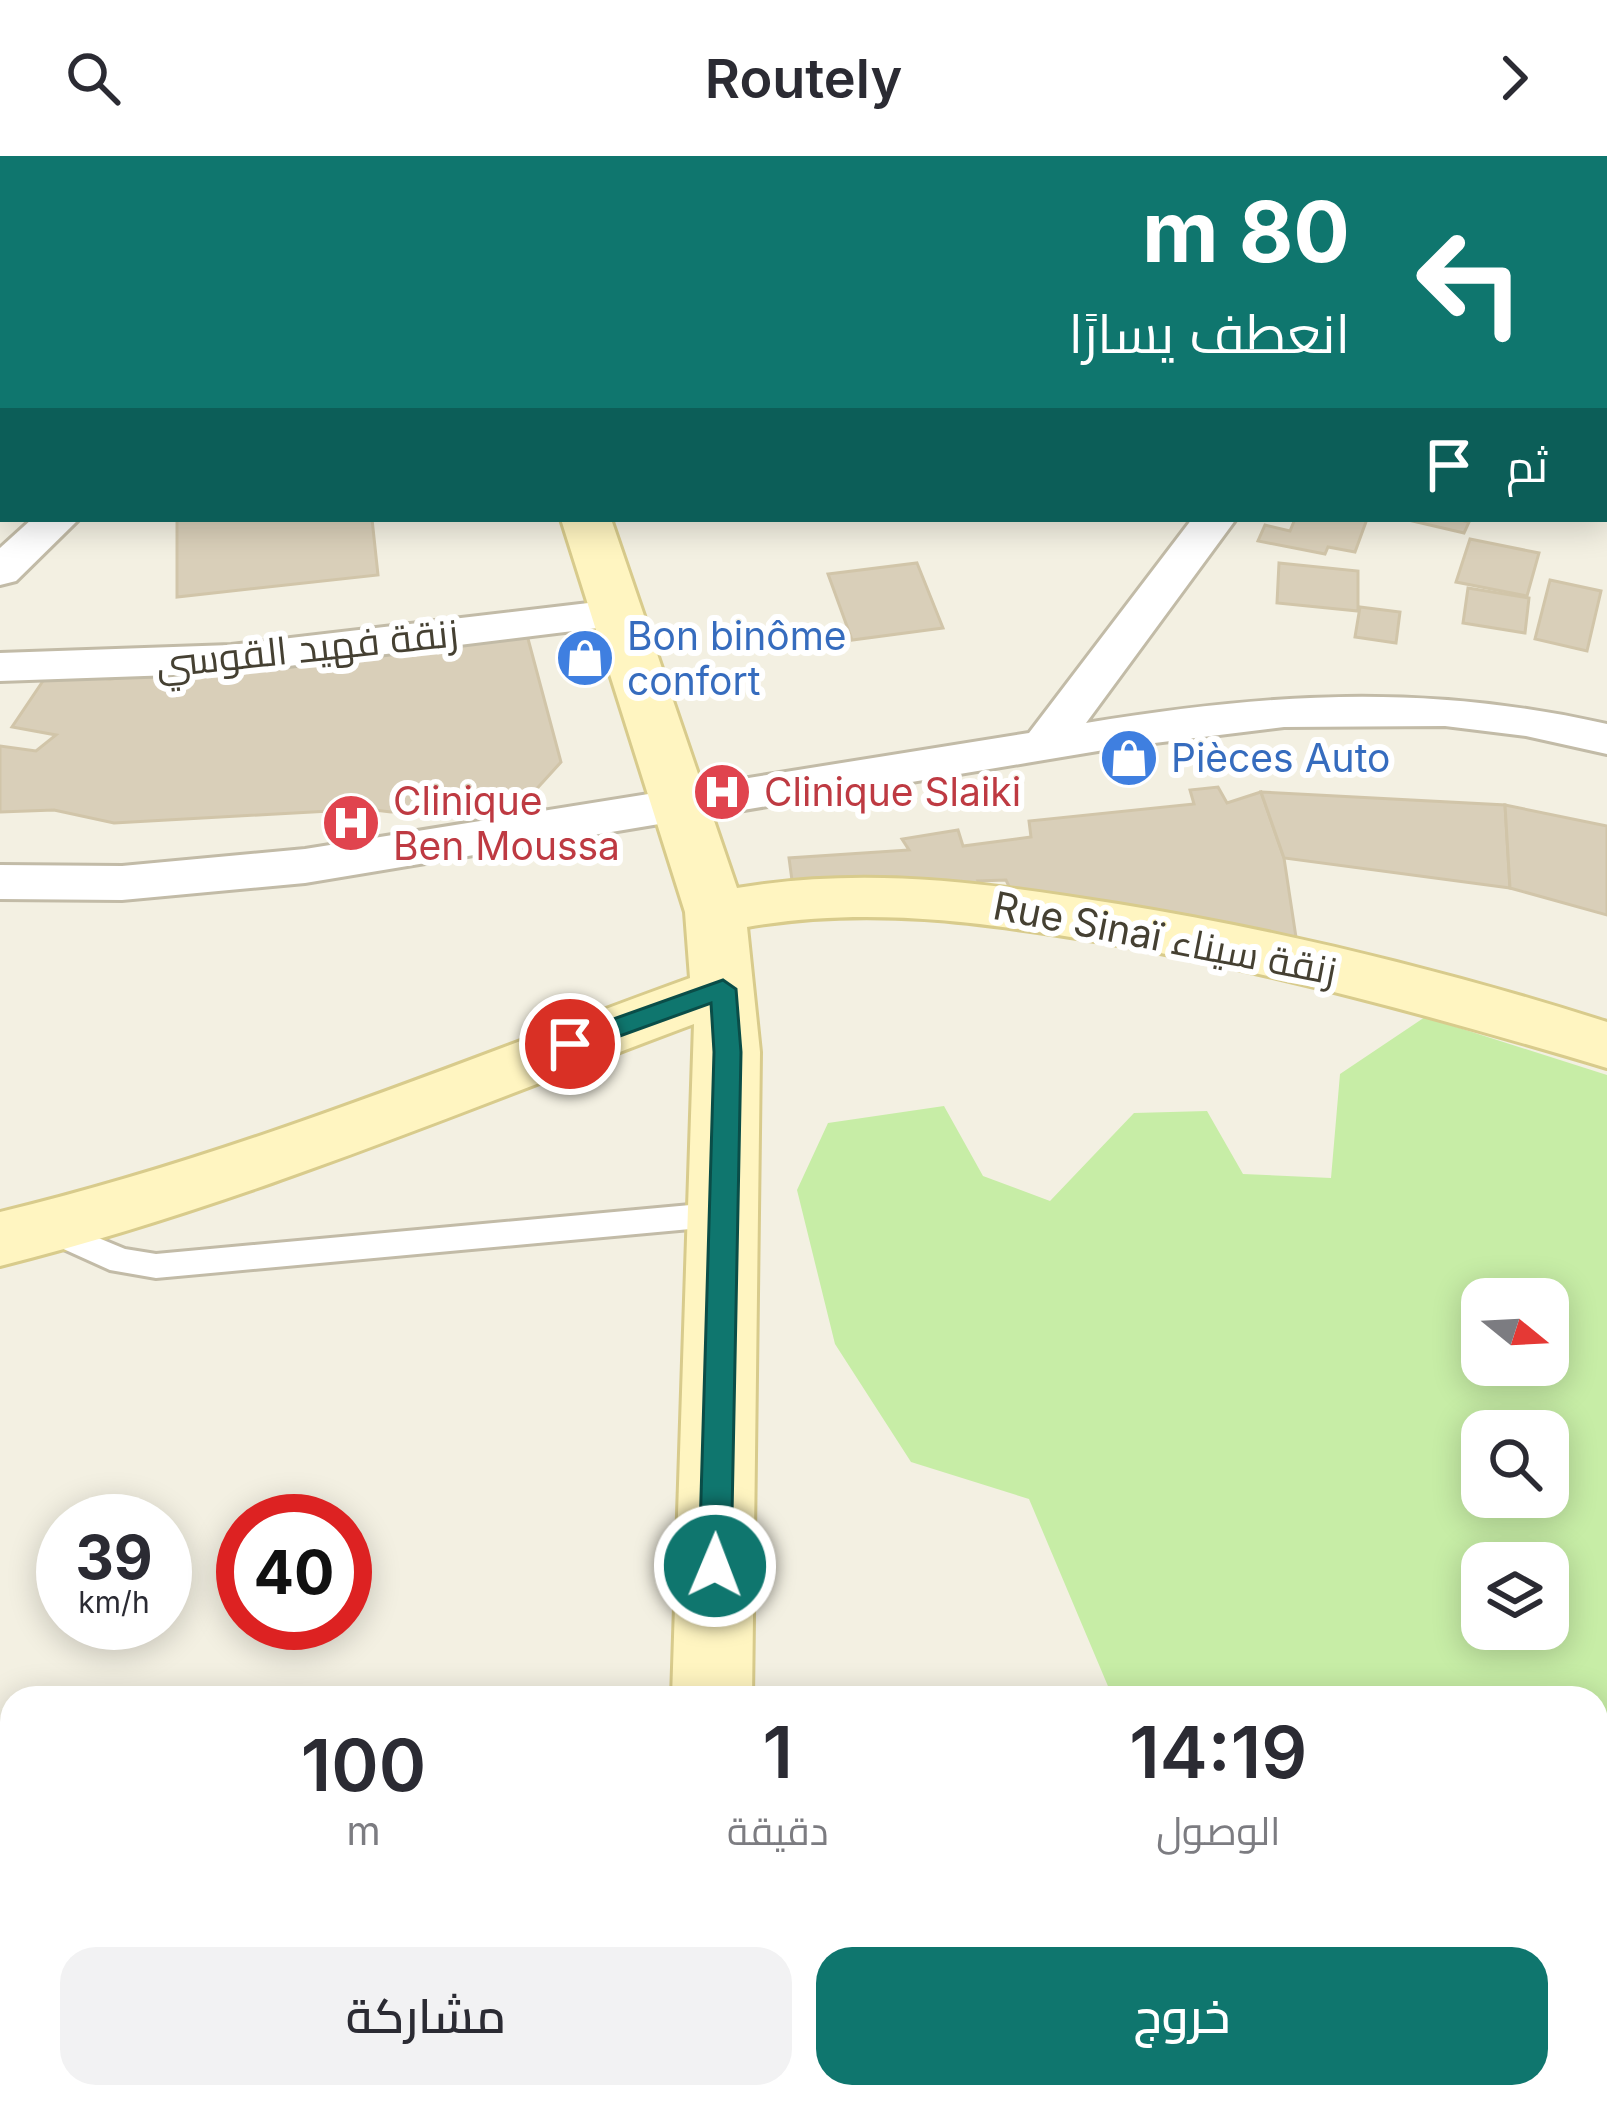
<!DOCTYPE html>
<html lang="ar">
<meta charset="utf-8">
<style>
body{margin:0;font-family:Inter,Cairo,sans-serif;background:#f2f2f3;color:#2b2b33;direction:rtl;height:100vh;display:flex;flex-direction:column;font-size:45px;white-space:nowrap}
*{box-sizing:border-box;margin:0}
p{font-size:39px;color:#7c7c81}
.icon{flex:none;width:66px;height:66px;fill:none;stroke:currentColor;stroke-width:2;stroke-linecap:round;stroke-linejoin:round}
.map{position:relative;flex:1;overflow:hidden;direction:ltr}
.details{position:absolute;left:0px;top:1530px;width:1608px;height:423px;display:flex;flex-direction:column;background:#fff;border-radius:36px 36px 0 0;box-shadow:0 6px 30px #0003;direction:rtl}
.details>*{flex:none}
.guide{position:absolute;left:0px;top:0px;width:1608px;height:366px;box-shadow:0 6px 30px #0003;direction:rtl;background:#0f766e;color:#fff;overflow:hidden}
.needle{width:78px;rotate:108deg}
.buttons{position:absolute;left:1461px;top:1122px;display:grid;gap:24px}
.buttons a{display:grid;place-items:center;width:108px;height:108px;border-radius:24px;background:#fff;box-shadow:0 6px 30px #0003;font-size:60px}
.speed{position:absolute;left:36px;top:1338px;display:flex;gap:24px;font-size:60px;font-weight:700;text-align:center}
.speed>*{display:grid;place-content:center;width:156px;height:156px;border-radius:50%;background:#fff;box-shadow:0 6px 30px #0003;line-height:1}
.speed small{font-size:30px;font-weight:400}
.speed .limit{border:18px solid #d22;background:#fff;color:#111}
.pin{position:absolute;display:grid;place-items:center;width:102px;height:102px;color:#fff;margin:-51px;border:6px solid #fff;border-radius:50%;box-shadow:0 3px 12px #0007}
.me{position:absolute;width:132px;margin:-66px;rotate:1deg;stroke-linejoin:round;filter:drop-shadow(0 0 9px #0008)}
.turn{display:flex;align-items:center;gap:42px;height:252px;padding:0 60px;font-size:54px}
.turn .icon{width:156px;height:156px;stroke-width:2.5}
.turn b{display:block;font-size:84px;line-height:102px}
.then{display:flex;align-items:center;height:114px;padding:0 60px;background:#0003;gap:24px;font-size:45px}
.eta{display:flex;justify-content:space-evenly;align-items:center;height:204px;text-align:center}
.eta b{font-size:72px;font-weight:600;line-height:84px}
.primary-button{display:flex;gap:24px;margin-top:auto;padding:24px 60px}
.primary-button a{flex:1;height:138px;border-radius:36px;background:#0f766e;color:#fff;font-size:48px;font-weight:600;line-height:138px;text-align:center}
.primary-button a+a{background:#f2f2f3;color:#2b2b33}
header{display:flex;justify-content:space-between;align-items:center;height:156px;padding:0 60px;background:#fff;font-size:54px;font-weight:600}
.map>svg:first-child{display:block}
.green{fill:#c7eda6;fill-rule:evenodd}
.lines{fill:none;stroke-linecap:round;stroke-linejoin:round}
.stream{fill:#97c8f8;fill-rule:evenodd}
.building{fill:#d9cfb9;stroke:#d1c5a9;stroke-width:3}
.lane-casing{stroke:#c2bba7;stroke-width:6}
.street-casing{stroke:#c2bba7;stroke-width:6}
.secondary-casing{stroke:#d8cb8c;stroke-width:6}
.lane{fill:#fff;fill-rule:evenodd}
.street{fill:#fff;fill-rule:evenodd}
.secondary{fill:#fff5c1;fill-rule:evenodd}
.route{fill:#0f766e;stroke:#0a4d48;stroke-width:3}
.labels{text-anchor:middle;stroke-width:12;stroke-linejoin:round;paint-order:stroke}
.shop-label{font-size:39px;fill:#366cbe;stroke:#fff;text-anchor:start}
.street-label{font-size:39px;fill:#454032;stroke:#fff}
.health-label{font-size:39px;fill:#be3a42;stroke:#fff;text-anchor:start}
</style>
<header><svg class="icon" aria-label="forward" viewBox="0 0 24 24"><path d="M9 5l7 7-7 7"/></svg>Routely<svg class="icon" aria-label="search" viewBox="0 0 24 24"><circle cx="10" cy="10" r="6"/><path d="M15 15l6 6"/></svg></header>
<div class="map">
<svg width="1607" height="1951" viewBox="0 0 1607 1951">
<rect width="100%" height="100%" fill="#f3f0e2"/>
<g class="green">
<path d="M1425,861l182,58v863l-11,-6v-234h-483l-84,-199 -118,-37 -76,-118 -38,-154 31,-67 116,-17 39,70 67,25 84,-88 73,-2 36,63 88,4 9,-104zM1482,1143h66v66h-66zM1482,1275h66v66h-66zM1482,1407h66v66h-66z"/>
<path d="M0,1704l12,14v223h108l-2,10h-118z"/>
<path d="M1332,1941h155l1,10h-156z"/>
</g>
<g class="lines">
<g class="stream">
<path d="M1607,1820v25l-11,6v-25z"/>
<path d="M1457,1941h29l-5,10h-29z"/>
</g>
</g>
<g class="building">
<path d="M1325,0h201v3z"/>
<path d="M177,363h195l6,56 -201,22z"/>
<path d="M1295,363h72l-12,33 -27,-5 -3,7 -67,-13 7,-16 25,6z"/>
<path d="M1404,363h52l13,3 -5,11z"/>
<path d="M1470,383l69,14 -12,43 -71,-14z"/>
<path d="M917,407l26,65 -91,12 -24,-66z"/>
<path d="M1279,407l79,8v40l-81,-8z"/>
<path d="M1550,424l51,11 -14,60 -52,-12z"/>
<path d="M1468,432l61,10 -4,35 -62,-10z"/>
<path d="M1360,451l40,5 -4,31 -41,-6z"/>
<path d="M527,479l34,127 -30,33 -140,17 -25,-3 -252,14 -60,-13 -54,2v-66l36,5 20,-16 -44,-8 37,-55 61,7z"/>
<path d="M1218,631l9,16 34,-11 23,66 13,86 -284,-49 -7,-15 -28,1 6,14 -191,-7 -4,-30 120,-8 -7,-11 56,-9 5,16 68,-9 -2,-16 165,-17 -4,-14z"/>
<path d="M1261,636l244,13 5,83 -226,-30z"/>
<path d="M1505,649l102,21v89l-97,-27z"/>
</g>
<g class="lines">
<g class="lane-casing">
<path id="lane" d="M723,1046l11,4 4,8 -4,8 -11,4 -567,52 -46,-8 -73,-33 -5,-8 5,-8 11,-4 77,32 31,5z"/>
</g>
<g class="street-casing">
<g id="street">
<path d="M812,0h40l2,3h-39z"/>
<path d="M1122,0h37l-39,3z"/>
<path d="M1253,0h59l2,3h-58z"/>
<path d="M1553,0h36l-37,3z"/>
<rect x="1605" y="30" width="2" height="22"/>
<rect x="0" y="156" width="3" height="24"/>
<rect x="1605" y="225" width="2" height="24"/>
<path d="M32,363h47l-63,62 -16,4v-37z"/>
<path d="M1192,363h44l-150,204c183,-30 338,-40 521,1v30l-81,-18 -81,-10 -161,1 -162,20 -817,136 -183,17 -122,-1v-34l122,1 183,-17 724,-116z"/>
<path d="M614,444l16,4 7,10 -7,10 -399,49 -231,8v-28l231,-8z"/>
</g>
</g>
<g class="secondary-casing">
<g id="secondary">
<rect x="538" y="0" width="40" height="3"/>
<path d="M561,363h50l126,369c130,-22 252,-5 381,16 166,27 329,67 489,118v46c-168,-50 -333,-96 -506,-126 -120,-20 -233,-36 -354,-15l13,125 -8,646h-80l22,-674c-230,86 -455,182 -694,242v-54c238,-57 461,-151 690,-234l-5,-66z"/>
<path d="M658,1941h92l-1,10h-92z"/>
</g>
</g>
<use href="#lane" class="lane"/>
<use href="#street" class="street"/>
<use href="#secondary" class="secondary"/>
</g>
<path class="route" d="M723,824l13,9 5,63 -10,514 -4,10 -12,4 -11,-4 -5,-10 15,-514 -3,-49 -141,51 -13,-10 3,-6z"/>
<defs>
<g id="shop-disc" transform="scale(3)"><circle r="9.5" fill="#3f7fe0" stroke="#fff"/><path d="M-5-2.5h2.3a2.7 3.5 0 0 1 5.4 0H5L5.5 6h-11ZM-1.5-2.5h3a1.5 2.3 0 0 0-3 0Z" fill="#fff"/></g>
<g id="hospital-disc" transform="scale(3)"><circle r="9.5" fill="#e0444e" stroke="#fff"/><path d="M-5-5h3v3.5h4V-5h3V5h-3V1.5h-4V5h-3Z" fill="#fff"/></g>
</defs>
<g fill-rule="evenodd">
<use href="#shop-disc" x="585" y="502"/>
<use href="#shop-disc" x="1129" y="602"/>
<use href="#hospital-disc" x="722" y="636"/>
<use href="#hospital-disc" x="351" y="667"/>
</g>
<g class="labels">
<g class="shop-label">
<text x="627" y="494">Bon binôme<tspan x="627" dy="45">confort</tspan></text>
<text x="1171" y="616">Pièces Auto</text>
</g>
<g class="street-label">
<text transform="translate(307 492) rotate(-6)" y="14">زنقة فهيد القوسي</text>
<text transform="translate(1165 782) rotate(11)" y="14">Rue Sinaï زنقة سيناء</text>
</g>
<g class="health-label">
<text x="764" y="650">Clinique Slaiki</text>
<text x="393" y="659">Clinique<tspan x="393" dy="45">Ben Moussa</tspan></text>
</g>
</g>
</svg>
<div class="buttons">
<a><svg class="needle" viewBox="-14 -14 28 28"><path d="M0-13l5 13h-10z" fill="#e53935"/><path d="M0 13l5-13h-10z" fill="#7c7c81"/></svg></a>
<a><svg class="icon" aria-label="search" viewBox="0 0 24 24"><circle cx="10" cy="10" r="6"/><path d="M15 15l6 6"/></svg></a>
<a><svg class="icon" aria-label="layers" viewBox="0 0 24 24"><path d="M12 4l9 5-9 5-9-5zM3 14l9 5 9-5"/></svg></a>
</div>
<div class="speed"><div>39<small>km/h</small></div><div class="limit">40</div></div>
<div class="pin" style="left:570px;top:888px;background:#d93025"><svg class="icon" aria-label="arrive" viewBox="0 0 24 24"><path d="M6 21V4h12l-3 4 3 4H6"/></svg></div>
<svg class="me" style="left:715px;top:1410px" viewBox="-20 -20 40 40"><circle r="17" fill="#0f766e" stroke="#fff" stroke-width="3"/><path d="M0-11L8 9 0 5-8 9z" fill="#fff"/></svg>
<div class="guide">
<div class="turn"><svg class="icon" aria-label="left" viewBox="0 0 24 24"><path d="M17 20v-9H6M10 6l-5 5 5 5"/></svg><div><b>80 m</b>انعطف يسارًا</div></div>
<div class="then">ثم<svg class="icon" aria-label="arrive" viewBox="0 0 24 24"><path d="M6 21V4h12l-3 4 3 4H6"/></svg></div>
</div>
<section class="details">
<div class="eta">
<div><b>14:19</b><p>الوصول</p></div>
<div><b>1</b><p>دقيقة</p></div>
<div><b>100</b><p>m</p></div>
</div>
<div class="primary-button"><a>خروج</a><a>مشاركة</a></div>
</section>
</div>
